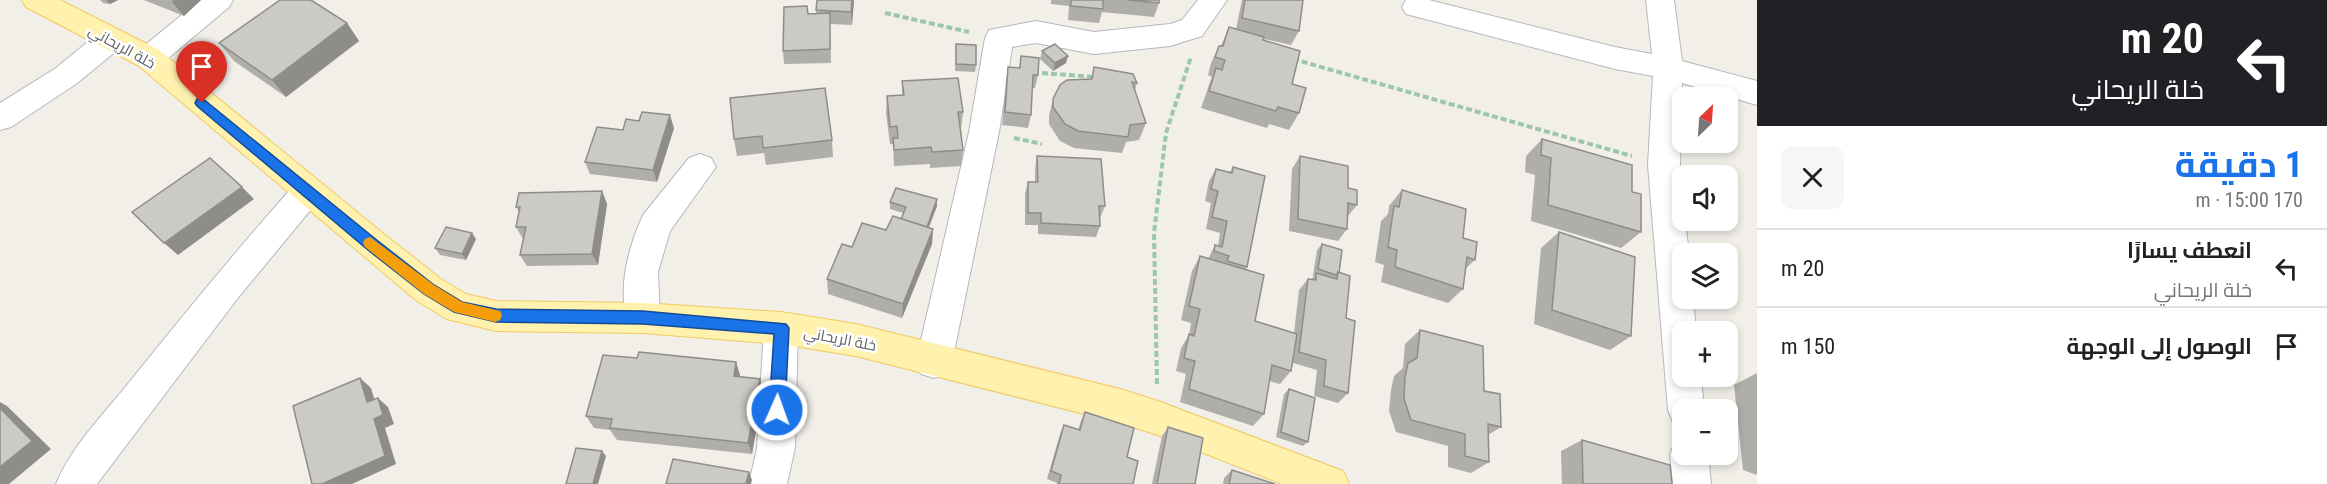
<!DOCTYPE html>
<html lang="ar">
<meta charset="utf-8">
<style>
body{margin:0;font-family:"Roboto Condensed",Cairo,sans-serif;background:#f6f6f6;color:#222;direction:rtl;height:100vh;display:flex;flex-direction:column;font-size:22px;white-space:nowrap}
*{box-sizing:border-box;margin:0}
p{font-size:20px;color:#767676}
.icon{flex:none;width:33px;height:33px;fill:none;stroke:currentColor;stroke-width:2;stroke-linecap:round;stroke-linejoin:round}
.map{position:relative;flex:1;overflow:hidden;direction:ltr}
.details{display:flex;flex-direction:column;background:#fff;width:570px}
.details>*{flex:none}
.hud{background:#202124;color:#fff;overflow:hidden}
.needle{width:39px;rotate:25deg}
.controls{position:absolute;left:1672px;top:87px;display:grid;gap:12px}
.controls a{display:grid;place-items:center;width:66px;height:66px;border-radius:12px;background:#fff;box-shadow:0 3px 9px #0003;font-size:30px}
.pin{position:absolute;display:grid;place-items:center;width:51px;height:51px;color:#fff;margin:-62px -26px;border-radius:50% 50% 50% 0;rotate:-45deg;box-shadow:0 0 6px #0007}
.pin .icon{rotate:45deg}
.me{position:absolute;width:66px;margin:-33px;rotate:2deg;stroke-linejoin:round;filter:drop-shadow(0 0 4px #0008)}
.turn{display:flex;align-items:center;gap:21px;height:126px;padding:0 24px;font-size:27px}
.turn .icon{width:78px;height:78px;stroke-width:2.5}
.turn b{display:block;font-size:42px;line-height:51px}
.round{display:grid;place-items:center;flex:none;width:63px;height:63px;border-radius:12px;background:#f6f6f6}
.head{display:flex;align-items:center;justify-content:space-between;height:102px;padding:0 24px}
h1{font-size:36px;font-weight:700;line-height:45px;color:#1a73e8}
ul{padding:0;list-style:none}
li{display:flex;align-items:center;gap:18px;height:78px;padding:0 24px;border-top:2px solid #e0e0e0}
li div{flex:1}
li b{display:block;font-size:22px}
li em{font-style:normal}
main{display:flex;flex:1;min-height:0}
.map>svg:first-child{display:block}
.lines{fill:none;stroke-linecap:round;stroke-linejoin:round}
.minor-casing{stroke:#b5b8bc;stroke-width:2}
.major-casing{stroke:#f2c960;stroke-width:2}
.path{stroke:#9cc7a9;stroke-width:4;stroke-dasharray:6 3;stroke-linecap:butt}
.minor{fill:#fff;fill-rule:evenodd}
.major{fill:#fff2af;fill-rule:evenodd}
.wall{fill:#afaea9}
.shaded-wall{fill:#8f8d8a}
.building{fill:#cccac5;stroke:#8f8d8a;stroke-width:1.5}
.route{fill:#1a73e8;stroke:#114b97;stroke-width:1.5}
.slow{fill:#f59e0b}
.labels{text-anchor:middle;stroke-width:5;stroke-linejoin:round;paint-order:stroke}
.street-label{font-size:15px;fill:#5f6368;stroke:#fff}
</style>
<main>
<section class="details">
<div class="hud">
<div class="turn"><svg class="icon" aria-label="left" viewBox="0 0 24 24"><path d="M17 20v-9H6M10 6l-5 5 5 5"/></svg><div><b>20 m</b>خلة الريحاني</div></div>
</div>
<div class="head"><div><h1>1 دقيقة</h1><p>170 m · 15:00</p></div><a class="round"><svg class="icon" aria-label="close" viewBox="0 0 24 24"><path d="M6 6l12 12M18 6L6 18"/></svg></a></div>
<ul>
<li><svg class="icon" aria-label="left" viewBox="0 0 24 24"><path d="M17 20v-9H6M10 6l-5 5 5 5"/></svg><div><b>انعطف يسارًا</b><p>خلة الريحاني</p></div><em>20 m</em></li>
<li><svg class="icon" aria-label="arrive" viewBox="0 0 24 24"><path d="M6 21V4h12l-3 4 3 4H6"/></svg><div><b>الوصول إلى الوجهة</b></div><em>150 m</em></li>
</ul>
</section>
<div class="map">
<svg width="1757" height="484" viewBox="0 0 1757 484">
<rect width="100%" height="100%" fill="#f1efe8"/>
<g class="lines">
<g class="minor-casing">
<g id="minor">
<path d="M200,0h33l-4,7 -70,59 -10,3 -10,-3 -5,-8 5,-8z"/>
<path d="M1198,0h29l-25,36 -32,10 -76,8 -58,-11 -24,4 -13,85 -47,230 -5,12 -13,4 -13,-4 -5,-12 53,-230 16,-94 4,-8 47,-9 58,11 76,-8 12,-4z"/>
<path d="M1406,0h23l186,47 37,7 -6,-54h28l8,61 75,20v24l-75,-22 -2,82 3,55h2l4,34h-6v44h10l3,34h-13v44h18l3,34h-21v16l-10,-4 -5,-12 -20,-245 5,-89 -38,-7 -209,-55 -4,-7z"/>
<path d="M111,28l10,3 4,8 -4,8 -45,37 -65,43 -11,3v-27l56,-35 45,-37z"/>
<path d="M700,154l11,4 5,9 -46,64 -12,41 2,46 -5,11 -12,4 -12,-4c-16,-35 -3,-81 12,-114l46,-57z"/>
<path d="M307,179l11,4 5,9 -5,9 -81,98 -140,185h-41c16,-39 49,-71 75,-104 54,-67 108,-133 165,-197z"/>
<path d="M781,312l12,5 5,11 -3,120 -8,36h-38l8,-36 7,-120 5,-11z"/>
<path d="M1683,438v16h25l3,30h-38l-3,-30 6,-13z"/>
</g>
</g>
<g class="major-casing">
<path id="major" d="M22,0h38l99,50 226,185 56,44 25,15 30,7 147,2 138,9 75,12 264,65 38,12 185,70 6,13h-67l-124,-49 -38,-12 -264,-67 -75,-12 -138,-11 -147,-2 -49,-12 -30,-18 -278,-235 -113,-59z"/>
</g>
<g class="path">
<path d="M885,13l84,19"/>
<path d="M1293,59l339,97"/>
<path d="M1042,73l52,4"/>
<path d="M1014,138l28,6"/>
<path d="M1157,384l-3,-151 12,-100 25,-76"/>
</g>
<use href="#minor" class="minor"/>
<use href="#major" class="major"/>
</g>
<g class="wall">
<path d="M100,0h18l-8,4 -7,-1z"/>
<path d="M144,0h57l-17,16z"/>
<path d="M854,0l-2,25 -22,-1 1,39 -47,1 -1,-13 25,-37 8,-1v-3z"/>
<path d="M1051,0h108v3l-5,14 -52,-5 -3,11 -31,-3 1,-14 -18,-2z"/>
<path d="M1242,0h61l-4,31 -8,14 -27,-6 -1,1 29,44 7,29 -10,17 -20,-6 -2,4 -66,-20 8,-23 3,-8 -4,-2 3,-12 8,-17h2l8,-19 7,2z"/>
<path d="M347,23l12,18 -73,56 -52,-36 -15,-18z"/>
<path d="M956,44l20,21 -1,7 -20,-1z"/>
<path d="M1042,51l24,12 -13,8 -13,-12z"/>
<path d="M1021,56l17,19 -3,13h-3l-1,27 -3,13 -26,-3 4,-45 2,-13 11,1z"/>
<path d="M1094,67l43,16 -2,7 11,33 -7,17 -13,2 -4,11 -48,-5 -14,-7 -11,-17v-8l4,-17 38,-20z"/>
<path d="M902,81l61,31 -2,17 2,21 -2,16 -31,2v-4l-36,2 -1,-22h-3l-4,-31 1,-17 15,-1z"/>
<path d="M730,98l102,42 1,17 -67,8 -2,-12 -27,3 -3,-17z"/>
<path d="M674,128l-17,54 -67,-8 -5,-12 38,-32z"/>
<path d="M1542,139l90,53 9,40 -20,16 -90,-27 4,-46 -10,-3 1,-16z"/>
<path d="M1037,156l68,50 -5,12v8l-4,11 -58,-3v-9h-13v-31l3,-12h7v-13z"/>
<path d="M1300,156l48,32 9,17 -10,12v12l-9,12 -49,-10 3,-62z"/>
<path d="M1233,167l14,100 -2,3 10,51 39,12 5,-43 9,-11h3l3,-3h-1l4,-26 5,-6 17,29 7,45 2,75 -10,10 -24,-7 3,-26 -24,-7 -2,8 -11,13 -11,-3 -5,33 -11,12 -73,-24 6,-28 -10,-3 5,-23 8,-13 2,-12 -10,-3 11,-49 8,-15 8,3 7,-14 3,1 2,-13 -14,-4 5,-26 -6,-2 4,-20 7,-12 14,3z"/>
<path d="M1402,190l61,48 12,22 -10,9 -2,20 -15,14 -67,-21 3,-17 -9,-3 6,-41 7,-7 1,-8z"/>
<path d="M602,191l5,13 -9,61 -71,1 -7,-11 3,-16 -7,-12 3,-15 -3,-5z"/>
<path d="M937,199v7l-8,21 4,2 -1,15 -30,74 -74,-24 -1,-15 25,-32 34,-17 15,-11 2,-6 -13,-4v-7z"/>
<path d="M1559,232l72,104 -21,14 -76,-26 7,-76z"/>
<path d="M476,239l-10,21 -26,-5 -5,-7z"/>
<path d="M1420,330l64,61 17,36 -13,8 1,27 -18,11 -23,-6v-21l-52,-14 -7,-21 2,-21 3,-14 9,-8 2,-24z"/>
<path d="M637,358l99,4 4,15 23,14 -11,63 -135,-14 -7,-10 -16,-2 -8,-12z"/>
<path d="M1757,373v102l-14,-5 -9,-85z"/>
<path d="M1289,389l19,53 -5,4 -27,-9 8,-43z"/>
<path d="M1085,412l42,45 6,27h-76v-1l-10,-4 13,-45 4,-9 14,5 3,-9z"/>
<path d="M1168,427l27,57h-43l10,-48z"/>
<path d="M1582,440l90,44h-110l-1,-33z"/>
<path d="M1232,470l43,14h-52l1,-6z"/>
</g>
<g class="shaded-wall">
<path d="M106,0h12l-8,4z"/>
<path d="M174,0h27l-17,16 -12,-14z"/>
<path d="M852,0h2l-2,25 -1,-13z"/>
<path d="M347,23l12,18 -73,56 -14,-17z"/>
<path d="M1068,56l-2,7 -13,8 2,-8z"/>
<path d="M670,115l4,13 -17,54 -4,-12z"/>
<path d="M242,187l12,12 -76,56 -14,-12z"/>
<path d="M602,191l5,13 -9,61 -6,-11z"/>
<path d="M937,199v7l-11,28 1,-6z"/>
<path d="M933,229l-1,15 -30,74 1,-14z"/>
<path d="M472,233l4,6 -10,21 -4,-6z"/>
<path d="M736,362l4,13 -2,14 -4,-13z"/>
<path d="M360,378l11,10 7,23 -11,-9z"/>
<path d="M760,379l3,12 -11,63 -4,-11z"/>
<path d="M378,398l10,9 6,17 -9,4 11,36 -44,20h-30l52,-65z"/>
<path d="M0,402l7,4 44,43 -42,35h-9z"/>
<path d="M602,451l4,5 -8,28h-5z"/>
<path d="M749,472l3,8 -1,4h-5z"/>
</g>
<g class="building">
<path d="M280,0h31l36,23 -75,57 -53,-37z"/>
<path d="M817,0h35l-1,12 -35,-2z"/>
<path d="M1071,0h32v9l-32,-3z"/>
<path d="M1128,0h31v3z"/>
<path d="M1245,0h58l-4,31 -57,-13z"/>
<path d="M807,6l1,8 22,-1v36l-47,2 1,-44z"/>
<path d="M1229,27l35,10 -1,3 37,11 -8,33 14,4 -7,25 -21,-6 -2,4 -67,-20 7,-23 6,2 3,-10 -10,-3 4,-11h4z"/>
<path d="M956,44l20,1v20l-20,-1z"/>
<path d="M1055,44l13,12 -13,7 -13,-12z"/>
<path d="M1021,56l18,2 -1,17h-5l-2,40 -26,-3 3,-45 12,1z"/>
<path d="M1094,67l39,7 4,9 -5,-1 14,41 -16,2 -2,12 -50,-6 -13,-7 -12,-17v-8l7,-14 7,-5 25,-1z"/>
<path d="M958,78l5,34h-5l5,38 -31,2 -1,-5 -37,3 -1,-12h5l-1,-12 -7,1 -3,-31 17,-1 -2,-14z"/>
<path d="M825,88l7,52 -69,8 -1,-12 -28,3 -4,-41z"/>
<path d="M642,112l28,3 -17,55 -68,-8 12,-35 26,3 3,-11 13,2z"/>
<path d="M1542,139l90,26v27l9,2v38l-93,-27 3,-47 -10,-3z"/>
<path d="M1037,156l64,3 4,47h-6l1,20 -59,-3v-10h-13v-31h10z"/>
<path d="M1300,156l48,10v22l9,2v15l-9,-2 -1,26 -49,-10z"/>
<path d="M210,158l32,29 -78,56 -32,-31z"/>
<path d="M1233,167l32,9 -18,91 -20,-6 2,-5 -15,-5 1,-6 7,2 5,-26 -15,-4 6,-26 -7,-2 5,-20 16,4z"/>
<path d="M896,188l41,11 -10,28 -26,-8 5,-12 -16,-5z"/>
<path d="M1402,190l64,19 -3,29 14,4 -2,18 -8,-3 -4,32 -68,-22 2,-17 -9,-3 6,-41 5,1z"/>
<path d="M602,191l-10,63 -72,1 6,-28h-10l4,-20h-4l3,-14z"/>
<path d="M893,216l40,13 -30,75 -76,-25 15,-35 10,3 10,-24 24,7z"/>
<path d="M446,227l26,6 -10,21 -27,-6z"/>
<path d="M1559,232l76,25 -4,79 -79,-26z"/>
<path d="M1322,244l20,6 -3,23 -1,-1 -2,3 -18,-6z"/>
<path d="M1200,256l64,19 -9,46 42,13 -6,37 -19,-6 -8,49 -75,-25 6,-28 -11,-3 5,-24 5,2 6,-27 -11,-3z"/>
<path d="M1338,272l12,4 -4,42 9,3 -7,72 -24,-7 2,-26 -27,-8 9,-73 8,1v-7l21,6z"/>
<path d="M1420,330l63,16 1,45 16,3 1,33 -13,-3 1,38 -24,-6v-22l-54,-14 -7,-21 1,-22 3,-14 9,-5z"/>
<path d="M639,352l97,10 -2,14 26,3 -12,64 -138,-15 2,-9 -26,-3 17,-61 34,3z"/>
<path d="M360,378l7,24 11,-4 5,17 -9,4 11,37 -63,28h-10l-19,-78z"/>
<path d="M1289,389l26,9 -7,44 -27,-10z"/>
<path d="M0,408l32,33 -32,26z"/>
<path d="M1085,412l49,16 -7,29 11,4 -5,23h-74l2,-9 -10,-4 13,-46 16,5z"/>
<path d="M1168,427l35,11 -8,46h-38z"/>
<path d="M1582,440l88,25 2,19h-89z"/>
<path d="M576,448l26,3 -9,33h-27z"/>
<path d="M673,459l76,13 -3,12h-80z"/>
<path d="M1232,470l43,14h-46z"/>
</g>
<path class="route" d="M202,98l176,143 56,44 28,17 34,7 147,2 143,13 3,4 -4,82 -3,5 -5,2 -5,-2 -3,-5 5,-76 -131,-10 -147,-2 -42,-10 -30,-18 -56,-44 -171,-144 -2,-3 2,-4z"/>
<path class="slow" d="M370,237l64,48 28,17 38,9 2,4 -2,5 -5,2 -41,-10 -30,-18 -59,-47 -2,-4 2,-4z"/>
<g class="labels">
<g class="street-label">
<text transform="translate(122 47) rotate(29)" y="5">خلة الريحاني</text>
<text transform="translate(840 339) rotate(11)" y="5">خلة الريحاني</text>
</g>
</g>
</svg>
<div class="controls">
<a><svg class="needle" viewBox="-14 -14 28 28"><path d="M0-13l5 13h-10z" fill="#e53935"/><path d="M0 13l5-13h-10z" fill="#767676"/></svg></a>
<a><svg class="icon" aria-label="sound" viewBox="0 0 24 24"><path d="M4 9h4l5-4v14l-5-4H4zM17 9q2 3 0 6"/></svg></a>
<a><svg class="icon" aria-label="layers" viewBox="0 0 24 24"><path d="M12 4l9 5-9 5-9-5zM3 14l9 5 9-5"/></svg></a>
<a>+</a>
<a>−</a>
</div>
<div class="pin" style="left:202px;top:103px;background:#d93025"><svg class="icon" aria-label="arrive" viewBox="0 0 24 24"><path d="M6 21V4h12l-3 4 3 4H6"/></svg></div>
<svg class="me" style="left:777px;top:410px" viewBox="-20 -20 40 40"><circle r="17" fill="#1a73e8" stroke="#fff" stroke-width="3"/><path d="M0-11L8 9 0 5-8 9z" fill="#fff"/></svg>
</div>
</main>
